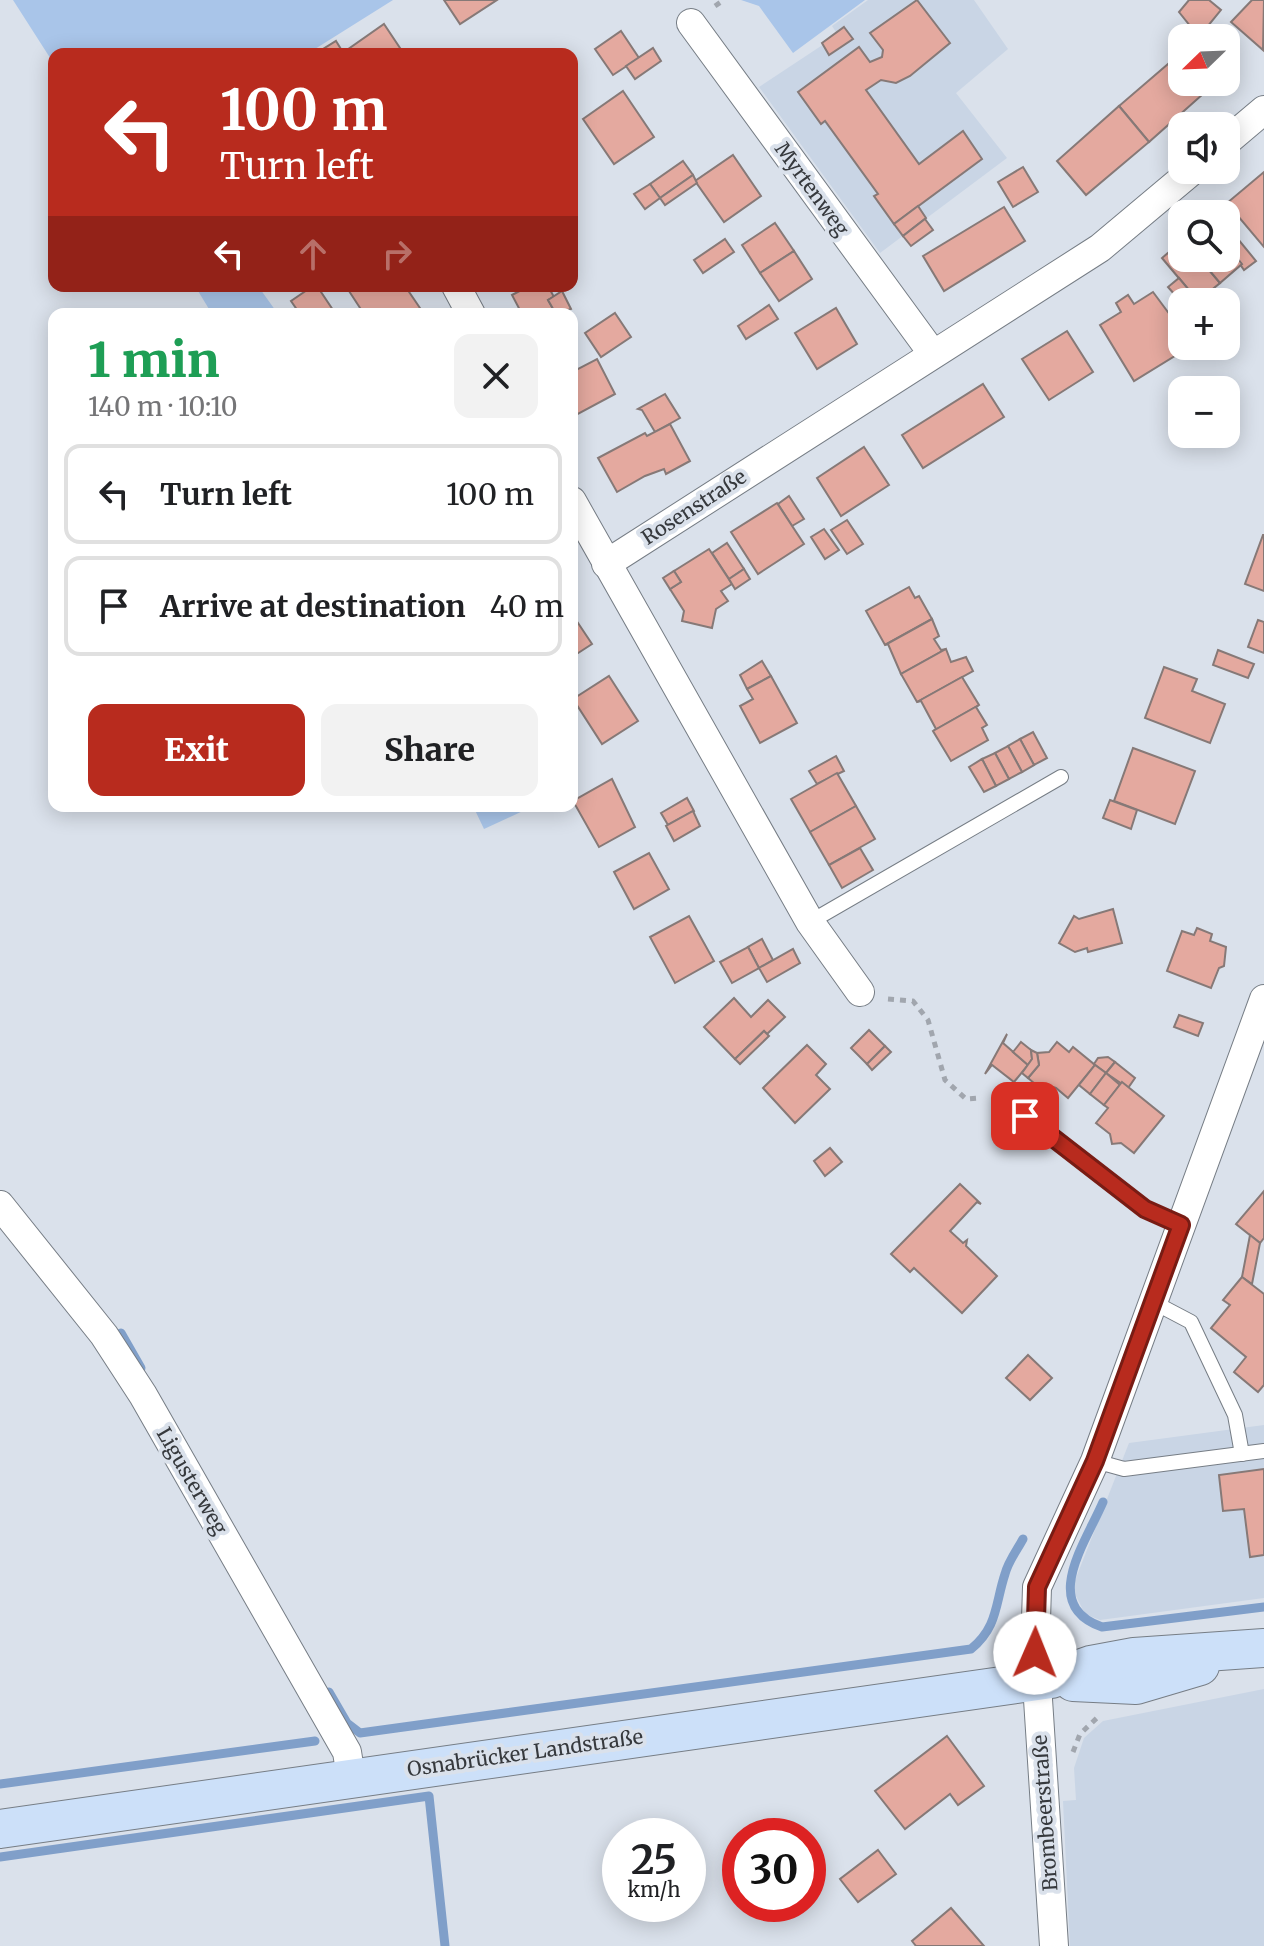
<!DOCTYPE html>
<meta charset="utf-8">
<style>
body{margin:0;font-family:Merriweather,serif;background:#f2f2f2;color:#202124;height:100vh;display:flex;flex-direction:column;font-size:30px;white-space:nowrap}
*{box-sizing:border-box;margin:0}
p{font-size:26px;color:#757577}
.icon{flex:none;width:44px;height:44px;fill:none;stroke:currentColor;stroke-width:2;stroke-linecap:round;stroke-linejoin:round}
.map{position:relative;flex:1;overflow:hidden}
.sheet{position:absolute;left:48px;top:308px;width:530px;height:504px;display:flex;flex-direction:column;background:#fff;border-radius:16px;box-shadow:0 4px 20px #0003}
.sheet>*{flex:none}
.hud{position:absolute;left:48px;top:48px;width:530px;height:244px;border-radius:16px;box-shadow:0 4px 20px #0003;background:#b82b1e;color:#fff;overflow:hidden}
.needle{width:52px;rotate:247deg}
.fabs{position:absolute;left:1168px;top:24px;display:grid;gap:16px}
.fabs a{display:grid;place-items:center;width:72px;height:72px;border-radius:16px;background:#fff;box-shadow:0 4px 20px #0003;font-size:40px}
.speed{position:absolute;left:602px;top:1818px;display:flex;gap:16px;font-size:40px;font-weight:700;text-align:center}
.speed>*{display:grid;place-content:center;width:104px;height:104px;border-radius:50%;background:#fff;box-shadow:0 4px 20px #0003;line-height:1}
.speed small{font-size:20px;font-weight:400}
.speed .limit{border:12px solid #d22;background:#fff;color:#111}
.pin{position:absolute;display:grid;place-items:center;width:68px;height:68px;color:#fff;margin:-34px;border-radius:16px;box-shadow:0 4px 12px #0006}
.me{position:absolute;width:88px;margin:-44px;rotate:1deg;stroke-linejoin:round;filter:drop-shadow(0 0 6px #0008)}
.turn{display:flex;align-items:center;gap:28px;height:168px;padding:0 40px;font-size:36px}
.turn .icon{width:104px;height:104px;stroke-width:2.5}
.turn b{display:block;font-size:56px;line-height:68px}
.lanes{display:flex;align-items:center;height:76px;padding:0 40px;background:#0003;justify-content:center;gap:40px;direction:ltr}
.lanes .off{opacity:.35}
.round{display:grid;place-items:center;flex:none;width:84px;height:84px;border-radius:16px;background:#f2f2f2}
.overview{display:flex;align-items:center;justify-content:space-between;height:136px;padding:0 40px}
h1{font-size:48px;font-weight:800;line-height:60px;color:#1e9e55}
.button{display:flex;gap:16px;margin-top:auto;padding:16px 40px}
.button a{flex:1;height:92px;border-radius:16px;background:#b82b1e;color:#fff;font-size:32px;font-weight:800;line-height:92px;text-align:center}
.button a+a{background:#f2f2f2;color:#202124}
ul{padding:0;list-style:none}
li{display:flex;align-items:center;gap:24px;height:100px;margin:0 16px 12px;padding:0 24px;border:4px solid #e0e0e0;border-radius:16px}
li div{flex:1}
li b{display:block;font-size:30px}
li em{font-style:normal}
.map>svg:first-child{display:block}
.built{fill:#c9d5e5}
.green{fill:#a9c5e9}
.lines{fill:none;stroke-linecap:round;stroke-linejoin:round}
.stream{stroke:#809fc9;stroke-width:9}
.building{fill:#e4a99f;stroke:#867977;stroke-width:2}
.lane-casing{stroke:#767d85;stroke-width:16}
.street-casing{stroke:#767d85;stroke-width:30}
.secondary-casing{stroke:#767d85;stroke-width:40}
.path{stroke:#a1a6ae;stroke-width:5;stroke-dasharray:6 6;stroke-linecap:butt}
.lane{stroke:#fff;stroke-width:14}
.street{stroke:#fff;stroke-width:28}
.secondary{stroke:#cce0f9;stroke-width:38}
.route-casing{stroke:#781c14;stroke-width:20}
.route{stroke:#b82b1e;stroke-width:14}
.labels{text-anchor:middle;stroke-width:8;stroke-linejoin:round;paint-order:stroke}
.street-label{font-size:20px;fill:#36393d;stroke:#dae1eb}
</style>
<div class="map">
<svg width="1264" height="1946" viewBox="0 0 1264 1946">
<rect width="100%" height="100%" fill="#dae1eb"/>
<g class="built">
<path d="M868,0h106l34,49 -52,44 51,65 -127,95 -121,-166 62,-41 15,-14 -4,-6z"/>
<path d="M1264,1425v173l-164,22 -15,-6 -13,-26 57,-145z"/>
<path d="M1264,1689v257h-194l-7,-145 13,-1 -2,-32 10,-30 19,-17z"/>
</g>
<g class="green">
<path d="M13,0h380l-86,54h-253v10z"/>
<path d="M741,0h124l-72,53 -34,-47z"/>
<path d="M195,286h63l20,28h-66z"/>
<path d="M473,806h51l1,4 -41,19z"/>
</g>
<g class="lines">
<g class="stream">
<path d="M121,1333l20,35"/>
<path d="M1103,1502c-18,42 -63,103 -1,125l162,-20"/>
<path d="M329,1692l18,31 13,10 611,-84c27,-22 24,-45 34,-75 3,-12 12,-24 18,-35"/>
<path d="M0,1784l315,-43"/>
<path d="M0,1857l429,-61 16,150"/>
</g>
</g>
<g class="building">
<path d="M444,0h53l-37,24z"/>
<path d="M917,0l33,43 -40,33 -14,7 -15,-3 -15,10 53,74 44,-33 19,28 -88,65 -20,-28 4,-2 -53,-73 -4,3 -23,-32 61,-45 11,15 12,-5 1,-7 -13,-17z"/>
<path d="M1189,0h20l12,10 -22,27 -20,-25z"/>
<path d="M1252,0h12l-1,50 -32,-28z"/>
<path d="M384,24l20,30h-60v-2z"/>
<path d="M844,27l9,12 -24,16 -7,-12z"/>
<path d="M621,31l18,27 -26,17 -18,-26z"/>
<path d="M336,41l8,13h-29z"/>
<path d="M653,48l8,13 -26,18 -9,-13z"/>
<path d="M1182,52v30h26l4,4 -63,56 -30,-36z"/>
<path d="M623,91l31,46 -40,27 -31,-45z"/>
<path d="M1119,106l30,36 -63,53 -29,-34z"/>
<path d="M733,155l28,41 -37,26 -29,-41z"/>
<path d="M683,161l10,14 -33,23 -10,-14z"/>
<path d="M1023,167l15,25 -25,15 -15,-25z"/>
<path d="M1264,172v75l-37,-44z"/>
<path d="M693,175l4,8 -32,22 -5,-7z"/>
<path d="M650,184l10,14 -15,11 -11,-15z"/>
<path d="M918,206l8,12 -23,18 -9,-12z"/>
<path d="M1004,207l21,34 -81,50 -21,-35z"/>
<path d="M925,219l8,11 -22,16 -8,-10z"/>
<path d="M775,223l19,28 -34,22 -18,-28z"/>
<path d="M1233,233l23,28 -12,9 -18,-26v-5z"/>
<path d="M725,239l9,13 -31,21 -9,-13z"/>
<path d="M1182,241v17h17l21,25 -22,18 -36,-43z"/>
<path d="M1226,244l16,20 -22,19 -21,-25h27z"/>
<path d="M794,251l18,28 -33,22 -19,-28z"/>
<path d="M1179,278l19,23 3,-2 3,3 -22,1 -14,-16z"/>
<path d="M313,286h4l16,24 -6,4h-27l-9,-13z"/>
<path d="M351,286h54l17,25 -58,3 -17,-26z"/>
<path d="M529,286h19l6,11 -6,3 8,14h-34l-10,-19z"/>
<path d="M562,291l9,18 -15,5 -8,-14z"/>
<path d="M1153,292l29,39v15h9l-57,35 -34,-56 21,-13 -5,-9 12,-8 6,9z"/>
<path d="M769,305l9,14 -32,20 -8,-13z"/>
<path d="M836,308l21,36 -40,25 -22,-36z"/>
<path d="M615,313l16,24 -30,20 -16,-24z"/>
<path d="M1067,331l26,41 -44,28 -27,-41z"/>
<path d="M597,359l18,35 -39,21 -4,-7v-36z"/>
<path d="M983,384l21,33 -81,51 -21,-33z"/>
<path d="M665,394l15,24 -25,14 -13,-22 -4,-1z"/>
<path d="M670,424l20,37 -24,13 -2,-5 -19,7 -28,16 -19,-34 47,-25 2,3z"/>
<path d="M864,447l25,38 -48,31 -24,-38z"/>
<path d="M789,496l15,23 -12,7 -14,-22z"/>
<path d="M777,503l27,41 -46,30 -27,-42z"/>
<path d="M847,520l16,24 -16,10 -16,-24z"/>
<path d="M824,529l15,21 -14,9 -14,-22z"/>
<path d="M1263,535h1v56l-19,-7z"/>
<path d="M727,543l17,26 -15,10 -17,-26z"/>
<path d="M709,549l23,35 -11,7 7,10 -12,8 -4,19 -30,-7 2,-10 -14,-22 11,-7 -7,-11z"/>
<path d="M744,569l6,10 -15,10 -6,-10z"/>
<path d="M674,571l7,11 -11,7 -7,-11z"/>
<path d="M909,587l6,11 4,-2 13,23 -47,26 -19,-34z"/>
<path d="M572,614l20,30 -20,13z"/>
<path d="M932,619l7,17 -5,3 7,11 5,-1 -45,25 -13,-30 -3,1z"/>
<path d="M1258,620l6,2v31l-16,-6z"/>
<path d="M946,649l5,13 15,-5 7,14 -56,31 -16,-28z"/>
<path d="M1218,650l36,14 -6,14 -35,-13z"/>
<path d="M762,661l9,15 -24,13 -7,-14z"/>
<path d="M1164,667l33,12 -5,12 33,13 -15,39 -65,-25z"/>
<path d="M609,676l29,45 -36,23 -29,-45z"/>
<path d="M771,676l26,47 -37,20 -20,-37 13,-7 -6,-10z"/>
<path d="M962,677l17,28 -46,26 3,-2 -15,-28 -4,1z"/>
<path d="M979,705l-3,2 11,18 -5,3 6,12 -37,21 -18,-30z"/>
<path d="M1033,732l14,26 -13,7 -14,-26z"/>
<path d="M1020,739l14,26 -12,7 -14,-26z"/>
<path d="M1008,746l14,26 -13,7 -14,-26z"/>
<path d="M1133,748l62,23 -20,53 -61,-23z"/>
<path d="M995,753l14,26 -13,7 -14,-27z"/>
<path d="M836,756l8,15 -27,13 -8,-13z"/>
<path d="M982,759l14,27 -12,6 -15,-25z"/>
<path d="M837,773l19,33 -46,26 -19,-33z"/>
<path d="M612,779l23,48 -36,20 -26,-46z"/>
<path d="M687,798l7,13 -26,14 -7,-12z"/>
<path d="M1110,800l27,10 -6,19 -28,-11z"/>
<path d="M856,806l19,33 -46,26 -19,-33z"/>
<path d="M693,811l7,15 -26,15 -8,-15z"/>
<path d="M860,848l13,22 -31,18 -13,-23z"/>
<path d="M649,853l20,36 -35,20 -20,-37z"/>
<path d="M1113,909l9,34 -34,9 -1,-4 -12,4 -16,-9 15,-27 5,3z"/>
<path d="M689,916l25,45 -39,22 -25,-46z"/>
<path d="M1197,928l15,6 -2,7 16,6 -2,19 -5,2 -8,20 -44,-17 15,-40 12,4z"/>
<path d="M762,939l11,21 -14,8 -11,-21z"/>
<path d="M748,947l11,21 -27,15 -12,-21z"/>
<path d="M793,949l7,14 -33,19 -8,-14z"/>
<path d="M734,998l17,19 17,-17 17,17 -18,17 -3,-3 -29,28 -31,-32z"/>
<path d="M1179,1015l24,8 -5,13 -24,-9z"/>
<path d="M869,1030l16,16 -18,18 -16,-16z"/>
<path d="M764,1031l5,5 -29,28 -5,-5z"/>
<path d="M1007,1034l-4,9 25,22 -14,17 -22,-17 -7,9z"/>
<path d="M1021,1042l10,8 1,9 -4,6 -15,-13z"/>
<path d="M1057,1042l12,10 4,-5 22,18 -27,33 -12,-10 -10,-3 -4,5 -14,-12 11,-13 -2,-12 12,-1z"/>
<path d="M807,1045l19,19 -10,11 14,14 -35,34 -32,-35z"/>
<path d="M885,1046l6,6 -19,18 -5,-6z"/>
<path d="M1031,1050l6,3 2,12 -11,13 -6,-5 10,-14z"/>
<path d="M1108,1057l7,5 -9,11 -12,-9 4,-6z"/>
<path d="M1115,1062l20,16 -7,10 -22,-15z"/>
<path d="M1095,1065l11,8 -16,21 -11,-9z"/>
<path d="M1106,1073l14,12 -16,20 -14,-11z"/>
<path d="M1122,1082l42,34 -30,37 -13,-10 -9,1 -2,-10 -14,-11 12,-15 -4,-3z"/>
<path d="M830,1148l12,14 -17,14 -11,-15z"/>
<path d="M960,1184l21,20 -4,-2 -27,29 13,12 4,-3 -1,6 31,30 -35,37 -48,-45 -4,4 -19,-18z"/>
<path d="M1264,1191v47l-4,5 -24,-19z"/>
<path d="M1250,1235l10,8 -8,41 -10,-7z"/>
<path d="M1242,1277l22,17v91l-6,7 -24,-20 12,-15 -35,-29 19,-23 -7,-5z"/>
<path d="M1028,1355l24,23 -22,22 -24,-22z"/>
<path d="M1264,1469v86l-14,2 -6,-48 -21,2 -4,-36z"/>
<path d="M947,1736l37,50 -26,19 -8,-11 -45,35 -30,-38z"/>
<path d="M878,1850l18,24 -38,28 -18,-23z"/>
<path d="M951,1908l33,38h-68l-4,-5z"/>
</g>
<g class="lines">
<g class="lane-casing">
<g id="lane">
<path d="M810,922l251,-145"/>
<path d="M1001,1097l144,112 36,16"/>
<path d="M1153,1302l38,20 44,93 7,39"/>
<path d="M1095,1461l29,8 140,-18"/>
</g>
</g>
<g class="street-casing">
<g id="street">
<path d="M691,23l242,331"/>
<path d="M1226,142l38,-32"/>
<path d="M456,286l15,28"/>
<path d="M572,501l238,421 50,70"/>
<path d="M606,564l494,-316 93,-78"/>
<path d="M0,1205l104,130 39,60 204,357 4,25"/>
<path d="M1054,1946l-19,-293 2,-66 58,-126 169,-462"/>
</g>
</g>
<g class="secondary-casing">
<g id="secondary">
<path d="M1073,1682l63,3 64,-19"/>
<path d="M0,1829l1051,-150 40,-14 43,-8 130,-9"/>
</g>
</g>
<g class="path">
<path d="M715,6l9,-6"/>
<path d="M888,999l25,2 15,19 17,60 21,19 14,-1"/>
<path d="M1073,1752l7,-18 19,-18"/>
</g>
<use href="#lane" class="lane"/>
<use href="#street" class="street"/>
<use href="#secondary" class="secondary"/>
</g>
<g class="lines">
<g class="route-casing">
<path id="route" d="M1025,1116l120,93 36,16 -86,236 -58,126 -2,66"/>
</g>
<use href="#route" class="route"/>
</g>
<g class="labels">
<g class="street-label">
<text transform="translate(812 189) rotate(54)" y="7">Myrtenweg</text>
<text transform="translate(694 507) rotate(-33)" y="7">Rosenstraße</text>
<text transform="translate(192 1481) rotate(60)" y="7">Ligusterweg</text>
<text transform="translate(525 1753) rotate(-8)" y="7">Osnabrücker Landstraße</text>
<text transform="translate(1045 1813) rotate(-94)" y="7">Brombeerstraße</text>
</g>
</g>
</svg>
<div class="fabs">
<a><svg class="needle" viewBox="-14 -14 28 28"><path d="M0-13l5 13h-10z" fill="#e53935"/><path d="M0 13l5-13h-10z" fill="#757577"/></svg></a>
<a><svg class="icon" aria-label="sound" viewBox="0 0 24 24"><path d="M4 9h4l5-4v14l-5-4H4zM17 9q2 3 0 6"/></svg></a>
<a><svg class="icon" aria-label="search" viewBox="0 0 24 24"><circle cx="10" cy="10" r="6"/><path d="M15 15l6 6"/></svg></a>
<a>+</a>
<a>−</a>
</div>
<div class="speed"><div>25<small>km/h</small></div><div class="limit">30</div></div>
<div class="pin" style="left:1025px;top:1116px;background:#d93025"><svg class="icon" aria-label="arrive" viewBox="0 0 24 24"><path d="M6 21V4h12l-3 4 3 4H6"/></svg></div>
<svg class="me" style="left:1035px;top:1653px" viewBox="-20 -20 40 40"><circle r="19" fill="#fff"/><path d="M0-13L10 11 0 6-10 11z" fill="#b82b1e"/></svg>
<div class="hud">
<div class="turn"><svg class="icon" aria-label="left" viewBox="0 0 24 24"><path d="M17 20v-9H6M10 6l-5 5 5 5"/></svg><div><b>100 m</b>Turn left</div></div>
<div class="lanes"><svg class="icon" aria-label="left" viewBox="0 0 24 24"><path d="M17 20v-9H6M10 6l-5 5 5 5"/></svg><svg class="icon off" aria-label="ahead" viewBox="0 0 24 24"><path d="M12 20V5M6 11l6-6 6 6"/></svg><svg class="icon off" aria-label="right" viewBox="0 0 24 24"><path d="M7 20v-9h11M14 6l5 5-5 5"/></svg></div>
</div>
<section class="sheet">
<div class="overview"><div><h1>1 min</h1><p>140 m · 10:10</p></div><a class="round"><svg class="icon" aria-label="close" viewBox="0 0 24 24"><path d="M6 6l12 12M18 6L6 18"/></svg></a></div>
<ul>
<li><svg class="icon" aria-label="left" viewBox="0 0 24 24"><path d="M17 20v-9H6M10 6l-5 5 5 5"/></svg><div><b>Turn left</b></div><em>100 m</em></li>
<li><svg class="icon" aria-label="arrive" viewBox="0 0 24 24"><path d="M6 21V4h12l-3 4 3 4H6"/></svg><div><b>Arrive at destination</b></div><em>40 m</em></li>
</ul>
<div class="button"><a>Exit</a><a>Share</a></div>
</section>
</div>
